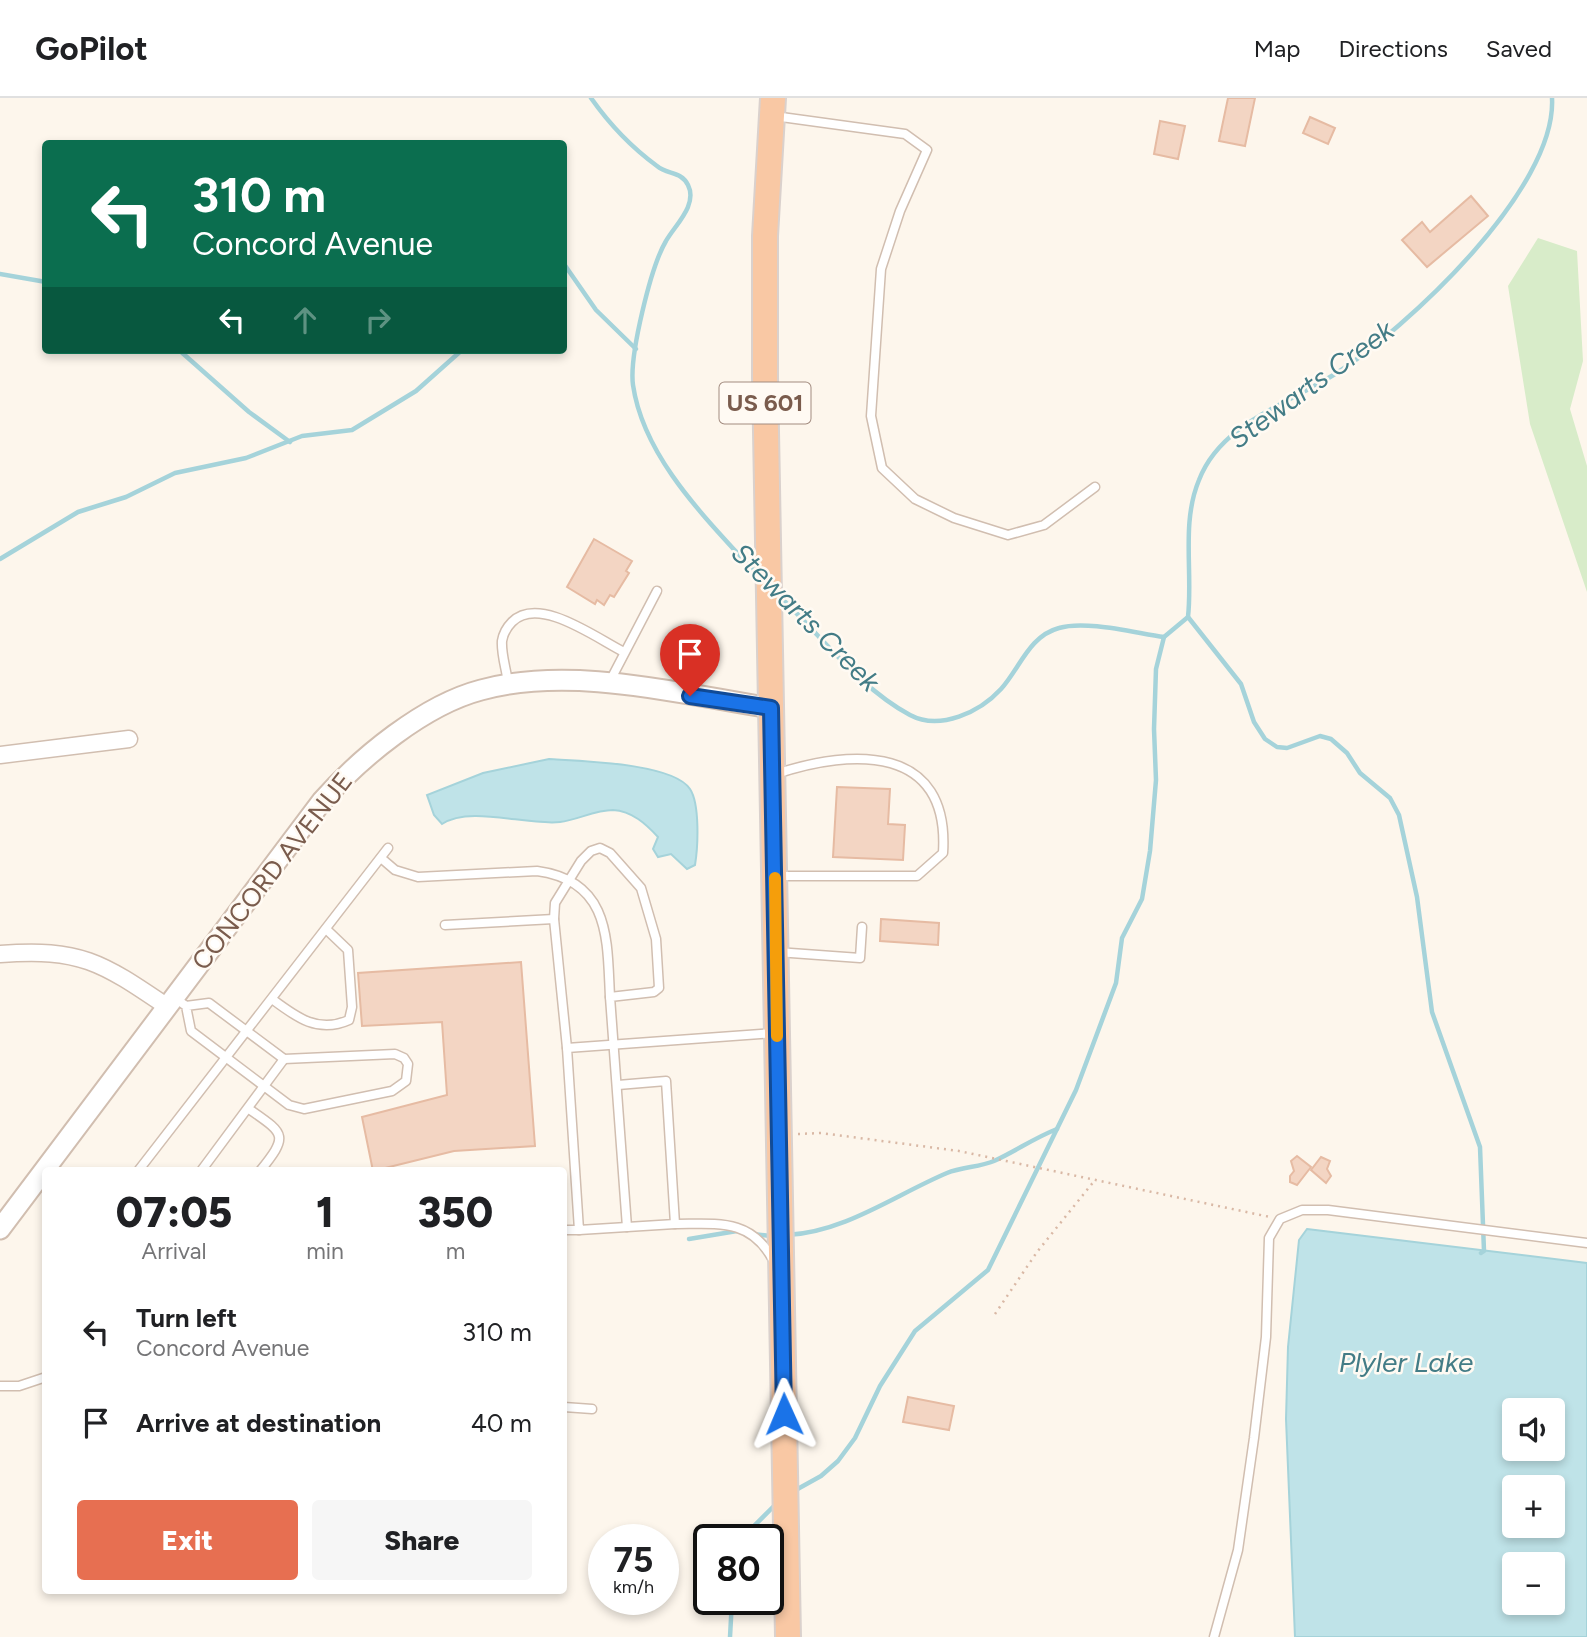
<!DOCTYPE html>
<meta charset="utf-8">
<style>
body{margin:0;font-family:Figtree,sans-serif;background:#f6f6f6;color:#202124;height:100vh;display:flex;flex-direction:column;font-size:26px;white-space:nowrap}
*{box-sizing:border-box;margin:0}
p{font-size:23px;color:#757577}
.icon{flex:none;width:38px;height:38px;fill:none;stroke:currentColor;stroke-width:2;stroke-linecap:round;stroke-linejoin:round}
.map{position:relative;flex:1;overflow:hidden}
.sheet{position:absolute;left:42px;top:1069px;width:525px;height:427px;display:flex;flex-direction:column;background:#fff;border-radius:7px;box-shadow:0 4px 10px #0003}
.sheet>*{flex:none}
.guide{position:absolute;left:42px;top:42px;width:525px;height:214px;border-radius:7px;box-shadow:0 4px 10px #0003;background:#0b6e4f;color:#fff;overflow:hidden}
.fabs{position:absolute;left:1502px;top:1300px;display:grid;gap:14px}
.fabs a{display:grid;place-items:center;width:63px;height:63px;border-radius:7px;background:#fff;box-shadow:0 4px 10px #0003;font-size:35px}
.speed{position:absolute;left:588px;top:1426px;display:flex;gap:14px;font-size:35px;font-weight:700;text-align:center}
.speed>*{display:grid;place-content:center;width:91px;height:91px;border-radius:50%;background:#fff;box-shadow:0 4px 10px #0003;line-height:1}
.speed small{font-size:18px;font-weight:400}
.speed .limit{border:4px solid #111;border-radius:10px;background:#fff;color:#111}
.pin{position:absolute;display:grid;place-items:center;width:60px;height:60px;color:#fff;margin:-72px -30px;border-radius:50% 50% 50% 0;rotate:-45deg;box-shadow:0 0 7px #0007}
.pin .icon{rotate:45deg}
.me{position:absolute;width:77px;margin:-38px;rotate:359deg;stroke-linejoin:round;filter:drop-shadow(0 0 5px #0008)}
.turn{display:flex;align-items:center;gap:24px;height:147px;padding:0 35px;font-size:32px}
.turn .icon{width:91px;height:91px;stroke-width:2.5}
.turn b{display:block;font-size:49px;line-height:60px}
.lanes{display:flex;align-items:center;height:66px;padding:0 35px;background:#0003;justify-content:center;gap:35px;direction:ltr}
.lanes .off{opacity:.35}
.eta{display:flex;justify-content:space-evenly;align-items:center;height:119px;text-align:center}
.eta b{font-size:42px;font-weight:800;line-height:49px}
.primary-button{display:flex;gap:14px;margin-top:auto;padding:14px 35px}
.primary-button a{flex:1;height:80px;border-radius:7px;background:#e76f51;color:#fff;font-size:28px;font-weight:800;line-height:80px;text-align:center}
.primary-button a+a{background:#f6f6f6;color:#202124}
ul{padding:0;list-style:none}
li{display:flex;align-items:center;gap:21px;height:91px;padding:0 35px}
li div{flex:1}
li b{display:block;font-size:26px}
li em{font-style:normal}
header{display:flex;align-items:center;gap:42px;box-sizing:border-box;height:98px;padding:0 35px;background:#fff;border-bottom:2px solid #e0e0e0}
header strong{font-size:33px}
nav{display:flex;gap:38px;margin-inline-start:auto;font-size:24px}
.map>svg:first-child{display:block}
.green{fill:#d8ecc9}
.water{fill:#bfe3e8;stroke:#a5d3da;stroke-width:2;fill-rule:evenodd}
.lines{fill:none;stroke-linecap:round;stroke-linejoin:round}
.stream{stroke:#a5d3da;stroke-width:4.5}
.building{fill:#f3d5c3;stroke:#e6bba3;stroke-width:2}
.service-casing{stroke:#d1beb0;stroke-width:11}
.minor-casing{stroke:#d1beb0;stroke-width:19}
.tertiary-casing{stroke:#d1beb0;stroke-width:23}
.trunk-casing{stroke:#dad1cd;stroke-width:28}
.path{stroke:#d9b8a5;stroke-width:2.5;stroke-dasharray:2 5;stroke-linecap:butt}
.service{stroke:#fff;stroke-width:8}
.minor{stroke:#fff;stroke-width:16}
.tertiary{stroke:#fff;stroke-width:19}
.trunk{stroke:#f9c8a4;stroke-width:24}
.route-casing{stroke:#114b97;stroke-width:18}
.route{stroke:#1a73e8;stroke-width:12}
.slow{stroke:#f59e0b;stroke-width:12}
.labels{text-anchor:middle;stroke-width:5;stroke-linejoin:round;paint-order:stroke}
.shield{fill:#fffaf3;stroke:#a28b7f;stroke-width:2}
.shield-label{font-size:24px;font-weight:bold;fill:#7a5c4d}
.street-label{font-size:26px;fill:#7a5c4d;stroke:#fffaf3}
.water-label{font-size:28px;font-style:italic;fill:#437c86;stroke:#fffaf3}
</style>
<header>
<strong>GoPilot</strong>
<nav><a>Map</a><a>Directions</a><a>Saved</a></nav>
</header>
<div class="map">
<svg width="1587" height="1539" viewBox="0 0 1587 1539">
<rect width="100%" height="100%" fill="#fdf6ec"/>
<path class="green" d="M1538,140l39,13 6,110 -13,48 17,57v126l-57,-168 -22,-138z"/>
<g class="water">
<path d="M549,661c31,2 124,4 141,30 10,15 8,58 5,76l-8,4 -16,-15 -13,3 -5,-8 5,-12c-12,-13 -26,-26 -45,-27 -18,0 -36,10 -53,12 -33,4 -90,-17 -118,2l-8,-9 -7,-20 56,-22z"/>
<path d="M1307,1131l280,34v374h-292l-9,-218 2,-72 11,-107zM1514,1312h38v39h-38zM1514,1390h38v38h-38zM1514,1466h38v39h-38z"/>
</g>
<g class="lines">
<g class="stream">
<path d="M591,0c19,27 40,49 66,68 11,9 24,5 31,19 10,20 -13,40 -22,56 -15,25 -37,115 -33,144 11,76 79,139 127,193"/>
<path d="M564,166l32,46 40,39"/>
<path d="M0,176l46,8"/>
<path d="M179,252l70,62 41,30"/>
<path d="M0,461l78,-47 48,-15 49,-24 71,-15 56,-22 50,-6 64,-39 46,-41"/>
<path d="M779,498c42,39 79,91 131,119 30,16 70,-3 91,-26 19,-21 28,-53 58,-61 27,-8 76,5 105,9l24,-20c5,-45 -7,-94 11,-137 22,-57 89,-76 136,-106 71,-45 222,-185 217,-276"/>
<path d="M1188,519l53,67 13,38 11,17 12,8 10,1 33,-12 11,3 16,14 13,20 30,25 9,17 18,82 15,115 48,135 4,104 -3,2"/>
<path d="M752,1136l19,2"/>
<path d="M787,1137c58,-3 108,-40 160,-62 15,-6 33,-6 47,-12 22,-10 40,-23 63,-32"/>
<path d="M689,1141l48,-8"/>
<path d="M794,1393l27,-15 17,-15 17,-23 25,-52 35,-55 73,-61 88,-180 40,-107 6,-45 20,-39 8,-48 6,-71 -2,-51 2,-60 8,-32"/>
<path d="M745,1442l7,-12 26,-26"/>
<path d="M730,1539l2,-37"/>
</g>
</g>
<g class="building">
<path d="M1228,0h27l-10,48 -26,-5z"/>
<path d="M1310,19l25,11 -7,16 -25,-11z"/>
<path d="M1160,23l25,5 -7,33 -24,-5z"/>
<path d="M1471,98l17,20 -61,51 -25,-27 20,-18 8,10z"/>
<path d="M594,441l38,22 -6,10 3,2 -15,24 -4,-2 -6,10 -7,-5 -2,4 -28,-17z"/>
<path d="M837,689l53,2 -2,35 17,1 -2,35 -70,-3z"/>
<path d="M881,821l58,4 -1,22 -58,-4z"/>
<path d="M521,864l14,184 -81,5 -81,20 -11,-54 85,-22 -5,-73 -80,4 -4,-53z"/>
<path d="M1297,1058l14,11 -14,18 -7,-3v-6l4,-5 -3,-10z"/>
<path d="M1321,1059l9,4 -3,8 4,7 -5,7 -15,-13z"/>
<path d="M908,1299l46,9 -5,24 -46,-8z"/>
</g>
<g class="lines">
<g class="service-casing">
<g id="service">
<path d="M774,18l131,18 22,16 -27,61 -19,58 -10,147 11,52 33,31 39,19 54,17 36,-10 51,-38"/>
<path d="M610,583l47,-90"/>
<path d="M508,586c-1,-13 -7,-29 -6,-43 1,-6 5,-14 10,-19 27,-27 84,16 112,30"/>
<path d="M776,676c77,-26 174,-29 167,79l-26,23h-140"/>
<path d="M381,760l14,12 23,7 119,-6c74,10 70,69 73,126"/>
<path d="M445,827l109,-6"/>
<path d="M777,854l83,6 2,-31"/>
<path d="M175,900l11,8 5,25 98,74 15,4 88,-18 14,-10 2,-17 -4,-6 -9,-4 -111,5 -75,-56 -23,3"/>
<path d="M272,901c24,18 46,35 77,21l3,-13 -4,-57 -22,-21"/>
<path d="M567,950l-13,-129 1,-16 26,-42 10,-10 9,-3 10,5 31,35 15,51 3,49 -5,4 -44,5 17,230"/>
<path d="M618,987l48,-4 9,143 -96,6 -12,-182 207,-15"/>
<path d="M249,1011c36,25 40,26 11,62"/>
<path d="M138,1073l250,-323"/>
<path d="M201,1073l83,-112"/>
<path d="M675,1126c42,0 76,-6 98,36"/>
<path d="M564,1132h15"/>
<path d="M0,1288h19l27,-9"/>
<path d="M564,1309l28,2"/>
<path d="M1214,1539l24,-87 16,-112 12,-101 3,-99 11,-19 22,-9h26l259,33"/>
</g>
</g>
<g class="minor-casing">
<g id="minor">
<path d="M0,657l129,-16"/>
<path d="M0,856c80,-6 101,8 166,52"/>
</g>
</g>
<g class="tertiary-casing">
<path id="tertiary" d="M0,1131l322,-428c39,-44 102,-96 159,-111 90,-25 200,4 290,18"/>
</g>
<g class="trunk-casing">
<path id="trunk" d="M773,0l-8,138v141l23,1260"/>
</g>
<g class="path">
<path d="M798,1036l23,-1 138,18 311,66"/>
<path d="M995,1216l42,-62 58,-72"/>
</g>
<use href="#service" class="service"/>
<use href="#minor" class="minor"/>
<use href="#tertiary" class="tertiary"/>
<use href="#trunk" class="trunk"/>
</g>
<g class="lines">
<g class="route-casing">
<path id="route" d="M690,598l81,12 13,706"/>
</g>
<use href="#route" class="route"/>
<path class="slow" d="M775,780l2,158"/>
</g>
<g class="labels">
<rect class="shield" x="719.5" y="284.5" width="91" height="41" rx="5"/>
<g class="shield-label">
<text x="765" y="313">US 601</text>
</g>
<g class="street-label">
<text transform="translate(272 773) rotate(-52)" y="9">CONCORD AVENUE</text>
</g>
<g class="water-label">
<text transform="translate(1311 286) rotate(-36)" y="10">Stewarts Creek</text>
<text transform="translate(806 519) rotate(45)" y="10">Stewarts Creek</text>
<text x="1406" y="1274">Plyler Lake</text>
</g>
</g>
</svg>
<div class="fabs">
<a><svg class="icon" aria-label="sound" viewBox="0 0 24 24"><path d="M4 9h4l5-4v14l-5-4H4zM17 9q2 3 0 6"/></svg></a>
<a>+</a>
<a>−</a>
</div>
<div class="speed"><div>75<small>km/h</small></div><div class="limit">80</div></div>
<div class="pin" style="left:690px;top:598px;background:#d93025"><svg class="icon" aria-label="arrive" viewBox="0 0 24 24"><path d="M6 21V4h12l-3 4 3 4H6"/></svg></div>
<svg class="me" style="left:784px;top:1316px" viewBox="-20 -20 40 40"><path d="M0-17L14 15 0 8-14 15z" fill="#1a73e8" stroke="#fff" stroke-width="4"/></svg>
<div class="guide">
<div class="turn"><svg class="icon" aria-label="left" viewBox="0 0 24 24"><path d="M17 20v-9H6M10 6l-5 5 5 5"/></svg><div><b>310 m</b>Concord Avenue</div></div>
<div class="lanes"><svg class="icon" aria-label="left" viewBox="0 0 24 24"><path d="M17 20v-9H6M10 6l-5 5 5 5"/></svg><svg class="icon off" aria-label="ahead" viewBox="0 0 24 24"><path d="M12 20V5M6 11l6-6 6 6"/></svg><svg class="icon off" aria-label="right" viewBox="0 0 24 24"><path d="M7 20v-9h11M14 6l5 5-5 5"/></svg></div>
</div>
<section class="sheet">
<div class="eta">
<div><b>07:05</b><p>Arrival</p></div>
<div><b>1</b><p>min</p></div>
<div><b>350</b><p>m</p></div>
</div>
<ul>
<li><svg class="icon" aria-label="left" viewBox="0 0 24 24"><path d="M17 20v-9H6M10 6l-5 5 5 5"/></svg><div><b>Turn left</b><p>Concord Avenue</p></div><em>310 m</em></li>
<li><svg class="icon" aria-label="arrive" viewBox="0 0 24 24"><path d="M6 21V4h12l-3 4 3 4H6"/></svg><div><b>Arrive at destination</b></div><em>40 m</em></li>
</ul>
<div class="primary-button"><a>Exit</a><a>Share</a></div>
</section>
</div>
